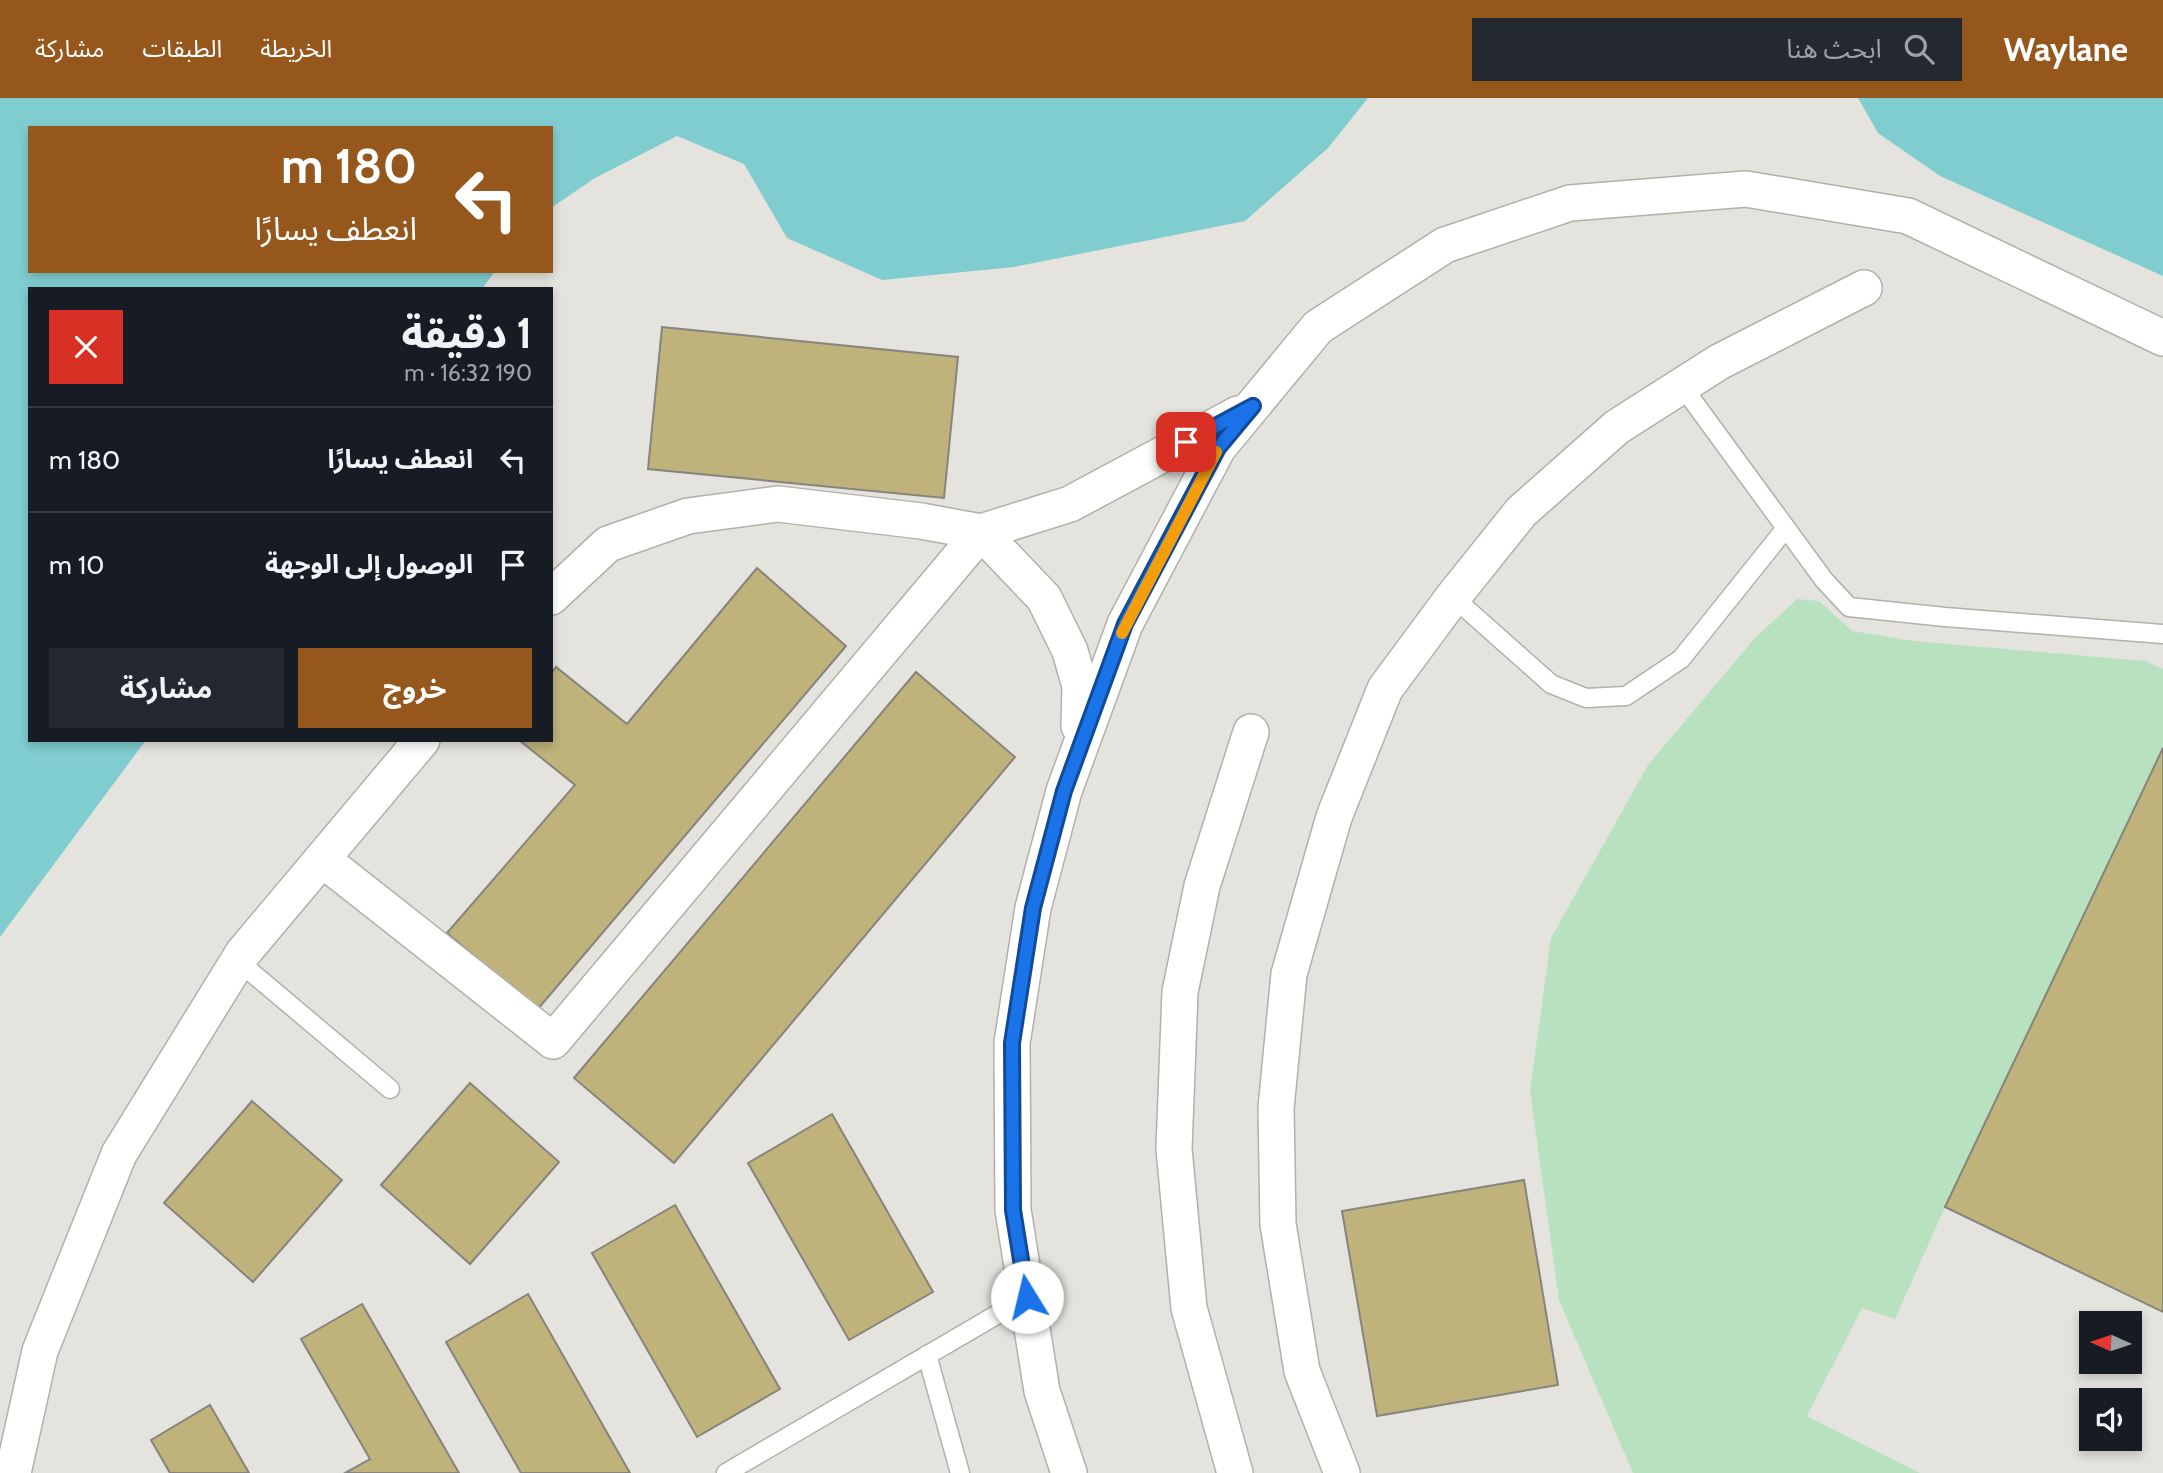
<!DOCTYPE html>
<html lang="ar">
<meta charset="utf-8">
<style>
body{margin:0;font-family:Cabin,"Noto Sans Arabic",sans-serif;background:#242831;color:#f1f3f6;direction:rtl;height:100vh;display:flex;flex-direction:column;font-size:26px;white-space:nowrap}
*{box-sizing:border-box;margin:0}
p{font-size:23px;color:#9ea1a6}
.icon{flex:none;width:38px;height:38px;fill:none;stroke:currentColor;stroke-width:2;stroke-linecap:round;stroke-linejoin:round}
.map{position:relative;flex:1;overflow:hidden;direction:ltr}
.sheet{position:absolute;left:28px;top:189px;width:525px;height:455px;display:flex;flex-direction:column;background:#171b24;border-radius:0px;box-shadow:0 4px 10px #0003;direction:rtl}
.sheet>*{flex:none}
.top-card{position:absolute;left:28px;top:28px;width:525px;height:147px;border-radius:0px;box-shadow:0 4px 10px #0003;direction:rtl;background:#95571c;color:#fff;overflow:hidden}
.needle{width:46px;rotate:273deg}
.buttons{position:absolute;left:2079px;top:1213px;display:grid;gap:14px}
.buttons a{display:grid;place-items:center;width:63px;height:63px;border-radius:0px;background:#171b24;box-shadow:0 4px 10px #0003;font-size:35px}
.pin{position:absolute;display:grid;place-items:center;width:60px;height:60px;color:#fff;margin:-30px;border-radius:14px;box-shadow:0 4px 10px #0006}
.me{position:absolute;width:77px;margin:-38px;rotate:351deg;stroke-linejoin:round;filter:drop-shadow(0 0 5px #0008)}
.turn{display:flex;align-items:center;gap:24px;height:147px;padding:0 21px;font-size:32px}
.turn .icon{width:91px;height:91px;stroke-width:2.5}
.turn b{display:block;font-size:49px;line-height:60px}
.round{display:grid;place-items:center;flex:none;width:74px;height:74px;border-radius:0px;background:#242831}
.head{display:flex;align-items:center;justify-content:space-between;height:119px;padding:0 21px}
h1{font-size:42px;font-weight:700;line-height:52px}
.button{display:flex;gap:14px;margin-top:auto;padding:14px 21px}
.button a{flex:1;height:80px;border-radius:0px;background:#95571c;color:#fff;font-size:28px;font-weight:700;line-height:80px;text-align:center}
.button a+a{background:#242831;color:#f1f3f6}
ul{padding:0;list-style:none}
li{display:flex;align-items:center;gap:21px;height:105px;padding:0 21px;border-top:2px solid #363941}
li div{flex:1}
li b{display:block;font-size:26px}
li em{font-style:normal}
header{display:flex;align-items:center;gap:42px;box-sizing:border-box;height:98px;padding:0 35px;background:#95571c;color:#fff}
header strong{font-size:33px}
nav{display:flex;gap:38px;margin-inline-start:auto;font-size:24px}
.search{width:490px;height:63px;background:#242831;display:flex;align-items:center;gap:18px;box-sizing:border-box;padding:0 24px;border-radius:0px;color:#9ea1a6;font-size:26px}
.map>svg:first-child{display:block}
.green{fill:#b8e2bf}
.water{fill:#80cdcf}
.building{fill:#bfb27a;stroke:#86847e;stroke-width:2}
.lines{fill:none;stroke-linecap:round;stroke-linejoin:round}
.service-casing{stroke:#b1b0aa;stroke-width:21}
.minor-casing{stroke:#b1b0aa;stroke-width:38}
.service{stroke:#fff;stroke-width:18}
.minor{stroke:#fff;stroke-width:35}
.route-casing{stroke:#114b97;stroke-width:18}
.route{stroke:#1a73e8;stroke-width:12}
.slow{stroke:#f59e0b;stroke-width:12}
</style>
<header>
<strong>Waylane</strong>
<div class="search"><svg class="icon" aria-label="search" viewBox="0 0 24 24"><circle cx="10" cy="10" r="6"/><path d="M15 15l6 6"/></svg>ابحث هنا</div>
<nav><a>الخريطة</a><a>الطبقات</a><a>مشاركة</a></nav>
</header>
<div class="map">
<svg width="2163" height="1375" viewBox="0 0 2163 1375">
<rect width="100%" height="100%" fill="#e5e3dd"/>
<path class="green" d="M1797,501l22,2 33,30 62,10 231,20 18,8v79l-218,459 -50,112 -33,-11 -55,108 113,57h-287l-74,-173 -29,-209 21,-153 97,-173 106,-126z"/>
<g class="water">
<path d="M0,0h1368l-40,50 -83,73 -231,46 -132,13 -95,-42 -43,-74 -67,-28 -82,42 -44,30v-80h-521v143h465l-13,18h-452v451h116l-146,197z"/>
<path d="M1858,0h305v178l-223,-100 -62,-43z"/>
</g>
<g class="building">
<path d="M662,229l296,30 -14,141 -296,-29z"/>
<path d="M757,470l89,78 -309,364 -90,-77 128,-148 -56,-45h32v-67l5,-6 71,57z"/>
<path d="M916,574l99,85 -341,406 -100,-85z"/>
<path d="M2163,650v564l-218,-105z"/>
<path d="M470,985l89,79 -89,102 -89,-79z"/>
<path d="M252,1003l90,79 -89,102 -89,-79z"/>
<path d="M832,1016l101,178 -84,48 -101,-177z"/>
<path d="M1524,1082l34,205 -181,31 -35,-205z"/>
<path d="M675,1107l105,184 -83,48 -105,-184z"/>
<path d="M528,1196l102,179h-109l-75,-131z"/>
<path d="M362,1206l97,169h-114l25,-14 -69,-120z"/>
<path d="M210,1307l39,68h-79l-19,-33z"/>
</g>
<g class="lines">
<g class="service-casing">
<g id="service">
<path d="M1682,288l142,194 25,27 96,10 218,17"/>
<path d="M1453,499l98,87 35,14 40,-2 55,-37 105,-131"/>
<path d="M238,863l152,128"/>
<path d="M927,1257l33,118"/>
<path d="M726,1375l301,-176"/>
</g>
</g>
<g class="minor-casing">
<g id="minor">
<path d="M981,434l63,66 26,53 10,35 -1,40"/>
<path d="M551,499l57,-53 80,-28 90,-12 143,17 60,11 89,-28 168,-90"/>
<path d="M322,761l231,182 428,-509"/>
<path d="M13,1375l27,-122 79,-197 124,-201 179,-213"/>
<path d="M1069,1375l-27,-82 -29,-181 -1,-167 21,-135 31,-117 61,-167 93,-176 100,-121 127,-82 125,-42 176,-14 162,27 255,122"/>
<path d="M1235,1375l-46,-165 -15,-159 6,-157 22,-106 49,-154"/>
<path d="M1342,1375l-40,-102 -24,-147 -2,-116 13,-134 45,-157 51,-128 68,-92 68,-85 96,-85 102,-65 145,-74"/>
</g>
</g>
<use href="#service" class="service"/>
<use href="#minor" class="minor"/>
</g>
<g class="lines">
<g class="route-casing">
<path id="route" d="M1027,1199l-14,-87 -1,-167 21,-135 31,-117 61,-167 93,-176 35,-42 -67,36"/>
</g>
<use href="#route" class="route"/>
<path class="slow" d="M1122,535l94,-181"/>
</g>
</svg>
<div class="buttons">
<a><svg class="needle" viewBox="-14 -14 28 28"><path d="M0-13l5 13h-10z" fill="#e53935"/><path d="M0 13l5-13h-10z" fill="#9ea1a6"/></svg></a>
<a><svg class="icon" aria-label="sound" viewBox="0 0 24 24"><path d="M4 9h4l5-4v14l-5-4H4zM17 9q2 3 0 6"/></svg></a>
</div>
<div class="pin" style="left:1186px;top:344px;background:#d93025"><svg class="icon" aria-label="arrive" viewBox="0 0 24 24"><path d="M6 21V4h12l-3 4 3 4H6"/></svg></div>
<svg class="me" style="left:1027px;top:1199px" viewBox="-20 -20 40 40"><circle r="19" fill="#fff"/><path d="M0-13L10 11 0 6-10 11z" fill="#1a73e8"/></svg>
<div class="top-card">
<div class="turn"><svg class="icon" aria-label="left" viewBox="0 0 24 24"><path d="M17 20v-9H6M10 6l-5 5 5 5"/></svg><div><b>180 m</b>انعطف يسارًا</div></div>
</div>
<section class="sheet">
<div class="head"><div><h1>1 دقيقة</h1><p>190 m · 16:32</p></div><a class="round" style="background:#d93025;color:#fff"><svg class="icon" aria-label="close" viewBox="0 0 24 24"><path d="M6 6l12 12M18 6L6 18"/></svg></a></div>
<ul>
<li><svg class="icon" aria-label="left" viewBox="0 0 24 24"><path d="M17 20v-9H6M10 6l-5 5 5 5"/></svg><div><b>انعطف يسارًا</b></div><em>180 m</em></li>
<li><svg class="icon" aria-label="arrive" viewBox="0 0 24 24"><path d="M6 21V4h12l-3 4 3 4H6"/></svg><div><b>الوصول إلى الوجهة</b></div><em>10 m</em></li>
</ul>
<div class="button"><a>خروج</a><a>مشاركة</a></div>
</section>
</div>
